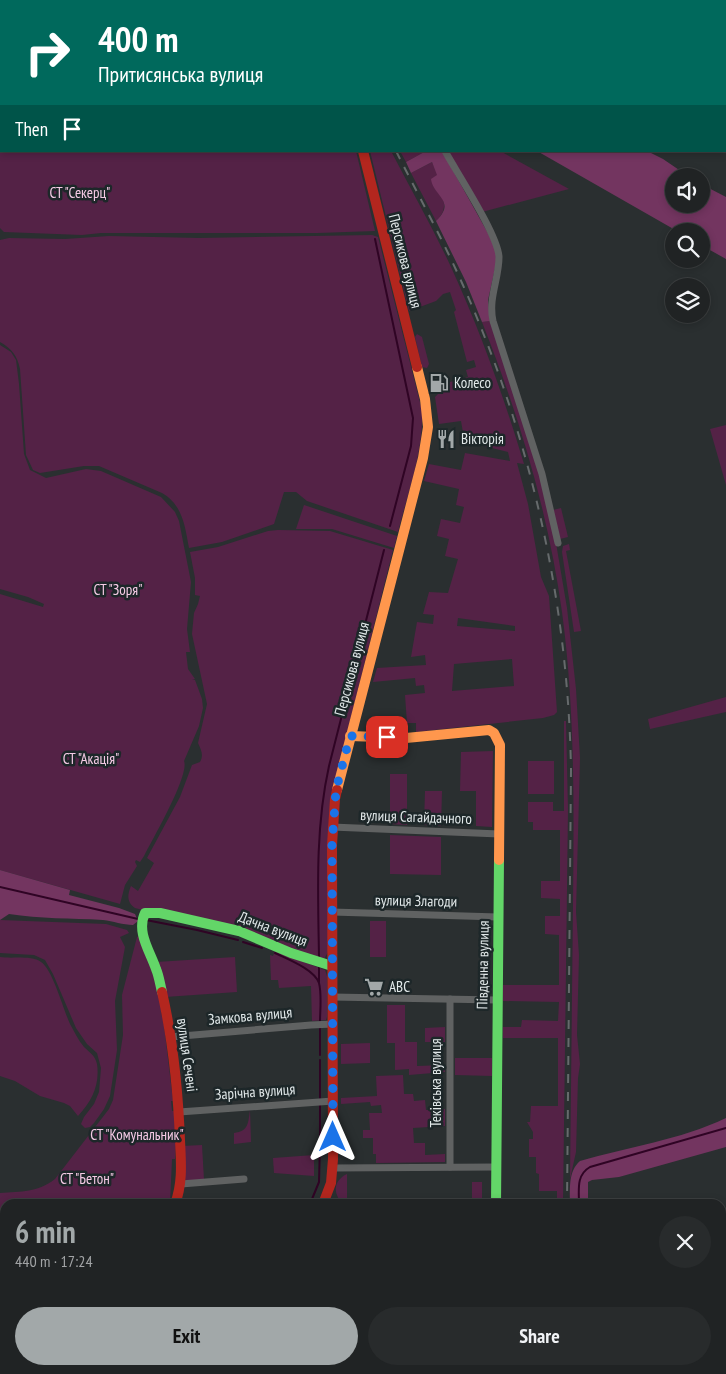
<!DOCTYPE html>
<meta charset="utf-8">
<style>
body{margin:0;font-family:"PT Sans Narrow",sans-serif;background:#282b2c;color:#f1f3f6;height:100vh;display:flex;flex-direction:column;font-size:19px;white-space:nowrap}
*{box-sizing:border-box;margin:0}
p{font-size:16px;color:#a2a4a6}
.icon{flex:none;width:28px;height:28px;fill:none;stroke:currentColor;stroke-width:2;stroke-linecap:round;stroke-linejoin:round}
.map{position:relative;flex:1;overflow:hidden}
.sheet{position:absolute;left:0px;top:1199px;width:726px;height:176px;display:flex;flex-direction:column;background:#202324;border-radius:15px 15px 0 0;box-shadow:0 2px 8px #0003,0 0 0 1px #3d4041}
.sheet>*{flex:none}
.banner{position:absolute;left:0px;top:0px;width:726px;height:152px;box-shadow:0 2px 8px #0003,0 0 0 1px #3d4041;background:#00695c;color:#fff;overflow:hidden}
.fabs{position:absolute;left:665px;top:168px;display:grid;gap:10px}
.fabs a{display:grid;place-items:center;width:45px;height:45px;border-radius:50%;background:#202324;box-shadow:0 2px 8px #0003,0 0 0 1px #3d4041;font-size:25px}
.pin{position:absolute;display:grid;place-items:center;width:42px;height:42px;color:#fff;margin:-21px;border-radius:10px;box-shadow:0 2px 8px #0006}
.me{position:absolute;width:55px;margin:-28px;rotate:0deg;stroke-linejoin:round;filter:drop-shadow(0 0 4px #0008)}
.turn{display:flex;align-items:center;gap:18px;height:105px;padding:0 15px;font-size:22px}
.turn .icon{width:65px;height:65px;stroke-width:2.5}
.turn b{display:block;font-size:35px;line-height:42px}
.then{display:flex;align-items:center;height:48px;padding:0 15px;background:#0003;gap:10px;font-size:19px}
.round{display:grid;place-items:center;flex:none;width:52px;height:52px;border-radius:26px;background:#282b2c}
.head{display:flex;align-items:center;justify-content:space-between;height:85px;padding:0 15px}
h1{font-size:30px;font-weight:800;line-height:38px;color:#a2a8a9}
.button{display:flex;gap:10px;margin-top:auto;padding:10px 15px}
.button a{flex:1;height:58px;border-radius:30px;background:#a2a8a9;color:#111;font-size:20px;font-weight:800;line-height:58px;text-align:center}
.button a+a{background:#282b2c;color:#f1f3f6}
.map>svg:first-child{display:block}
.green{fill:#542246;fill-rule:evenodd}
.forest{fill:#733560}
.lines{fill:none;stroke-linecap:round;stroke-linejoin:round}
.stream{stroke:#2f0424;stroke-width:2}
.street{stroke:#606262;stroke-width:7}
.fast{stroke:#63d668;stroke-width:10}
.slow{stroke:#ff974d;stroke-width:10}
.jam{stroke:#b3261e;stroke-width:10}
.rail{stroke:#666a6c;stroke-width:2;stroke-dasharray:9 9;stroke-linecap:butt}
.route{stroke:#1a73e8;stroke-width:9;stroke-dasharray:0 16.2}
.labels{text-anchor:middle;stroke-width:5;stroke-linejoin:round;paint-order:stroke}
.park-label{font-size:15px;fill:#f5cae5;stroke:#1d2729}
.street-label{font-size:15px;fill:#e2e9ea;stroke:#1d2729}
.poi-label{font-size:15px;fill:#e2e9ea;stroke:#1d2729;text-anchor:start}
</style>
<div class="map">
<svg width="726" height="1374" viewBox="0 0 726 1374">
<rect width="100%" height="100%" fill="#2a2f30"/>
<g class="green">
<path d="M0,0l42,1h-41v150h355l19,80 -57,2h-217l-19,2 -78,-3 -4,-4z"/>
<path d="M45,0h243l1,1h-243z"/>
<path d="M370,151h21c20,39 42,77 60,116 29,63 53,130 73,197l-7,-1 11,41 13,73 8,19 8,116 -3,3 -11,3 -127,14v-9h-9l-2,-28 20,-2 -1,-8 -8,1 -1,-8 -42,4 4,-14 49,-3 -1,-10 -14,2 6,-35 16,2 1,-9 -11,-1 6,-22 19,1 10,-34 -13,-3 4,-17 -12,-3 4,-17 19,4 4,-16 -8,-2 3,-16 -35,-8 5,-17 32,6 4,-17 45,8 -2,-9 -24,-6 -1,-4 -19,-4 -3,-17 -22,3 -4,-27 15,-15 18,-5 -2,-7 10,-3 -2,-7 -7,2 -13,-50 2,-2 -6,-18 -7,2 -7,7 -27,10zM458,618l57,8v5l-58,-5zM512,659l2,27 -62,5 2,-27z"/>
<path d="M400,151h26l-20,11z"/>
<path d="M448,151h52l69,38 -87,23z"/>
<path d="M432,162l6,13 -3,14c12,10 12,22 1,32l-25,-48z"/>
<path d="M109,236l90,2 173,-3 6,2 44,173c2,41 -14,82 -24,122l-91,-31 -11,-9h-12l-10,32 -52,18 -33,6c-4,-21 -6,-43 -27,-55l-63,-27h-15l-44,7 -7,-3 -7,-15 -6,-86c-3,-14 -8,-20 -20,-27v-102l9,-2 56,1z"/>
<path d="M490,321l50,151 16,71 11,65 9,81 4,69 -4,154 3,43 -2,80 3,29 -2,14 -2,74 -6,27c1,-92 2,-183 3,-275 1,-98 2,-195 -11,-292 -14,-101 -43,-196 -80,-290z"/>
<path d="M417,334l5,3 7,27 -2,4 -5,-1 -7,-30z"/>
<path d="M0,345l11,7 5,8 3,24 5,70 6,16 16,8 40,-9 15,2 60,26 14,15 4,9 12,61 -4,47 3,23h-4l2,17 7,10 -3,1h3l7,19 1,9 -4,18 -15,35c6,14 -32,79 -40,95l-4,6 -4,-2 -1,2 2,4 -12,19 -5,19 -120,-34v-276l43,13 1,-3 -16,-7 -28,-8z"/>
<path d="M726,425v60l-16,-56z"/>
<path d="M304,505l93,31 -3,12 -62,-19h-36z"/>
<path d="M561,508l7,29 -8,2 -7,-29z"/>
<path d="M278,530l52,1 63,19 -60,239 -5,163 -4,7 -51,-16 -138,-35c-8,-5 -8,-13 -4,-22l7,5 16,-28 -7,-5 33,-61 12,-32 8,-3c4,-7 1,-12 -2,-19l9,-39 -15,-70 2,-21 4,-9 2,-8 -5,-1v-17l-5,-26 28,-5 50,-16z"/>
<path d="M569,544l1,6 -4,1 15,80 -7,1 -12,-80 1,-6z"/>
<path d="M726,697v15l-76,17 -2,-10z"/>
<path d="M564,721h2l2,89 -5,394h-6v-13h-18v-17l-3,-1v-16h-7v-18h4v-7l-6,-10h3l1,-16h27v-68h-55v-11h18l1,-7 36,1 1,-19 -56,-1v-16h56v-50l-14,-1v-18h15v-17l-19,-1v-17h19v-51h-27v-8h-5v-20h25v9h11z"/>
<path d="M493,751l-1,76 -16,-1v-35h-16l1,-39z"/>
<rect x="528" y="761" width="26" height="33"/>
<path d="M390,774h17v51l-17,-1z"/>
<path d="M425,791h17l-1,35 -17,-1z"/>
<path d="M390,835l51,2v38l-51,-1z"/>
<path d="M0,920l106,4 21,6 2,3 -9,4 5,10 -10,54 2,49 -7,46 -6,13 -10,14 -4,4 -5,1 -4,-4 3,-7 10,-13 5,-12 2,-24 -4,-15 -10,-9 -11,-16 -23,-54 -8,-14 -11,-5 -34,-2z"/>
<rect x="370" y="921" width="16" height="36"/>
<path d="M139,936l14,32 9,43h-1l1,6h1l10,84h-2l1,10h3l1,35 -1,13h-3l-2,45h-165v78l-5,1v-90c22,-2 37,0 55,-14l54,-70 4,-9 10,-65 -1,-40 15,-58z"/>
<path d="M275,951l50,19 2,6v41l-1,3 -14,1 -1,-35 -32,2 -1,-8h-7l-1,-25 3,1z"/>
<path d="M0,957c12,2 31,-2 41,5 12,8 22,47 29,62 4,7 8,16 14,23 6,6 11,8 13,17 3,21 -5,37 -19,52l-8,-10 -6,-3 -24,-7 -25,-15 -15,-5z"/>
<path d="M235,957l2,35 -72,5 -9,-35z"/>
<path d="M387,1005h18v37h12v24l28,-1v7l-36,3v-6l-14,1v-27h-8z"/>
<path d="M445,1027v15h-20v-14z"/>
<path d="M370,1043v20l-29,1v-20z"/>
<path d="M455,1058h37v18l-37,-1z"/>
<path d="M403,1075l1,19h9l1,7 11,-1 1,10 19,-1v17l-32,2 1,15h11v12l20,-1v8l-69,1v-9h-3v-16h-10v-8h7l-1,-17h13l-1,-8 -10,1 -1,-4 -29,2v-6l36,-2 -1,-20z"/>
<path d="M250,1110l1,32 -17,2v-11c15,-2 14,-10 16,-23z"/>
<path d="M202,1145l2,35 -21,1 -1,-35z"/>
<path d="M314,1155v21l-40,-3 -1,-15z"/>
<path d="M347,1174v27l-5,2c-9,-10 -9,-22 5,-29z"/>
<path d="M472,1182h10v19h9v3h-19z"/>
<path d="M0,1287h5v20l-5,3z"/>
<path d="M502,1370h38v4h-55z"/>
</g>
<g class="forest">
<path d="M426,151h16l47,84 7,16v13l-8,36 2,21 -8,1 -16,-40 -30,-61c21,-20 -3,-25 -5,-42l6,-4 -5,-13 -21,11 -5,-11z"/>
<path d="M537,151h110l16,8 25,17h-14v28h27v-20l25,13v62l-25,-14v-14h-24z"/>
<path d="M0,870l70,20 -1,5 50,13 16,6 3,7 -5,4c-10,0 -20,-4 -30,-5 -32,-2 -63,-1 -94,-6l-9,6z"/>
<path d="M726,1118v29l-107,30 -27,3 -4,2v22h-18c0,-14 -2,-33 10,-43 48,-14 100,-21 146,-43z"/>
</g>
<g class="lines">
<g class="stream">
<path d="M375,239l38,179 -2,28 -21,80"/>
<path d="M0,887l138,32"/>
<path d="M146,920l51,10 41,10"/>
<path d="M243,942l19,6"/>
<path d="M275,953c12,6 39,16 44,30 3,12 1,27 1,39"/>
<path d="M319,957c-1,-64 -4,-128 10,-191l55,-216"/>
<path d="M319,967v15"/>
<path d="M320,1055v-28"/>
<path d="M320,1060v38"/>
<path d="M320,1105v33"/>
<path d="M310,1204l9,-22 1,-38"/>
<path d="M579,1204c0,-14 -3,-29 11,-37l136,-39"/>
<path d="M526,1374v-4"/>
</g>
<g class="street">
<path d="M292,0v1"/>
<path d="M445,151c12,22 53,84 54,106 0,22 -11,41 -6,64l49,153 16,69"/>
<path d="M332,827l167,7"/>
<path d="M332,912l166,5"/>
<path d="M332,997l165,3"/>
<path d="M450,999v168"/>
<path d="M170,1037l141,-12 22,-1"/>
<path d="M179,1112l154,-11"/>
<path d="M333,1168l163,-1"/>
<path d="M181,1184l63,-5"/>
<path d="M0,1285h5"/>
<path d="M441,1374l6,-2"/>
</g>
<g class="fast">
<path d="M365,0v1"/>
<path d="M162,992c-2,-8 -3,-16 -6,-23 -6,-18 -20,-37 -11,-56h15l79,18 52,22 41,13"/>
<path d="M496,1204l3,-344"/>
</g>
<g class="slow">
<path d="M350,736l56,2 83,-8 5,3 6,12 -1,115"/>
<path d="M337,790l86,-332 5,-31 -3,-28 -8,-32"/>
</g>
<g class="jam">
<path d="M363,151l54,216"/>
<path d="M162,992c11,48 16,98 18,148 1,22 3,43 -5,64"/>
<path d="M323,1204l8,-21 2,-24 -1,-314 3,-46 2,-9"/>
<path d="M109,1374l7,-4"/>
</g>
<g class="rail">
<path d="M317,0l1,1"/>
<path d="M396,151c22,44 46,87 66,132 69,154 106,318 109,487l-4,434"/>
<path d="M566,1374v-4"/>
</g>
</g>
<g class="lines">
<path class="route" d="M333,1137l-1,-292 4,-55 14,-54 37,1"/>
</g>
<defs>
<g id="fuel-bare" transform="scale(1.5)"><path d="M-5.5-6h7V0h2V4h1.3V-2.5L3-4.5l.8-.8L6-3V5H2.5V1h-1V6h-7ZM-4.2-4.7v3.2H.2V-4.7Z" fill="#a2a8a9" stroke="#1d2729" stroke-width="2.5" paint-order="stroke"/></g>
<g id="restaurant-bare" transform="scale(1.5)"><path d="M-5-6h1v4h1v-4h1v4h1v-4h1v5L-1.5 .5V6h-2V.5L-5-1ZM5-6V6H3V1.5H1.5Q1.5-4 5-6Z" fill="#a2a8a9" stroke="#1d2729" stroke-width="2.5" paint-order="stroke"/></g>
<g id="supermarket-bare" transform="scale(1.5)"><path d="M-6-5.5h2.5l.6 2H6L4.5 2H-2.5L-4.4-4H-6ZM-1.5 3.2a1.3 1.3 0 1 0 .1 0ZM3 3.2a1.3 1.3 0 1 0 .1 0Z" fill="#a2a8a9" stroke="#1d2729" stroke-width="2.5" paint-order="stroke"/></g>
</defs>
<g fill-rule="evenodd">
<use href="#fuel-bare" x="439" y="383"/>
<use href="#restaurant-bare" x="446" y="439"/>
<use href="#supermarket-bare" x="374" y="987"/>
</g>
<g class="labels">
<g class="park-label">
<text x="80" y="198">СТ "Секерц"</text>
<text x="118" y="595">СТ "Зоря"</text>
<text x="91" y="764">СТ "Акація"</text>
<text x="137" y="1140">СТ "Комунальник"</text>
<text x="87" y="1184">СТ "Бетон"</text>
</g>
<g class="street-label">
<text transform="translate(405 261) rotate(76)" y="5">Персикова вулиця</text>
<text transform="translate(352 669) rotate(-75)" y="5">Персикова вулиця</text>
<text transform="translate(416 817) rotate(2)" y="5">вулиця Сагайдачного</text>
<text transform="translate(416 901) rotate(1)" y="5">вулиця Злагоди</text>
<text transform="translate(273 929) rotate(21)" y="5">Дачна вулиця</text>
<text transform="translate(483 965) rotate(-89)" y="5">Південна вулиця</text>
<text transform="translate(250 1016) rotate(-5)" y="5">Замкова вулиця</text>
<text transform="translate(187 1055) rotate(82)" y="5">вулиця Сечені</text>
<text transform="translate(436 1083) rotate(-90)" y="5">Теківська вулиця</text>
<text transform="translate(255 1092) rotate(-4)" y="5">Зарічна вулиця</text>
</g>
<g class="poi-label">
<text x="454" y="388">Колесо</text>
<text x="461" y="444">Вікторія</text>
<text x="389" y="992">ABC</text>
</g>
</g>
</svg>
<div class="fabs">
<a><svg class="icon" aria-label="sound" viewBox="0 0 24 24"><path d="M4 9h4l5-4v14l-5-4H4zM17 9q2 3 0 6"/></svg></a>
<a><svg class="icon" aria-label="search" viewBox="0 0 24 24"><circle cx="10" cy="10" r="6"/><path d="M15 15l6 6"/></svg></a>
<a><svg class="icon" aria-label="layers" viewBox="0 0 24 24"><path d="M12 4l9 5-9 5-9-5zM3 14l9 5 9-5"/></svg></a>
</div>
<div class="pin" style="left:387px;top:737px;background:#d93025"><svg class="icon" aria-label="arrive" viewBox="0 0 24 24"><path d="M6 21V4h12l-3 4 3 4H6"/></svg></div>
<svg class="me" style="left:333px;top:1137px" viewBox="-20 -20 40 40"><path d="M0-17L14 15 0 8-14 15z" fill="#1a73e8" stroke="#fff" stroke-width="4"/></svg>
<div class="banner">
<div class="turn"><svg class="icon" aria-label="right" viewBox="0 0 24 24"><path d="M7 20v-9h11M14 6l5 5-5 5"/></svg><div><b>400 m</b>Притисянська вулиця</div></div>
<div class="then">Then<svg class="icon" aria-label="arrive" viewBox="0 0 24 24"><path d="M6 21V4h12l-3 4 3 4H6"/></svg></div>
</div>
<section class="sheet">
<div class="head"><div><h1>6 min</h1><p>440 m · 17:24</p></div><a class="round"><svg class="icon" aria-label="close" viewBox="0 0 24 24"><path d="M6 6l12 12M18 6L6 18"/></svg></a></div>
<div class="button"><a>Exit</a><a>Share</a></div>
</section>
</div>
